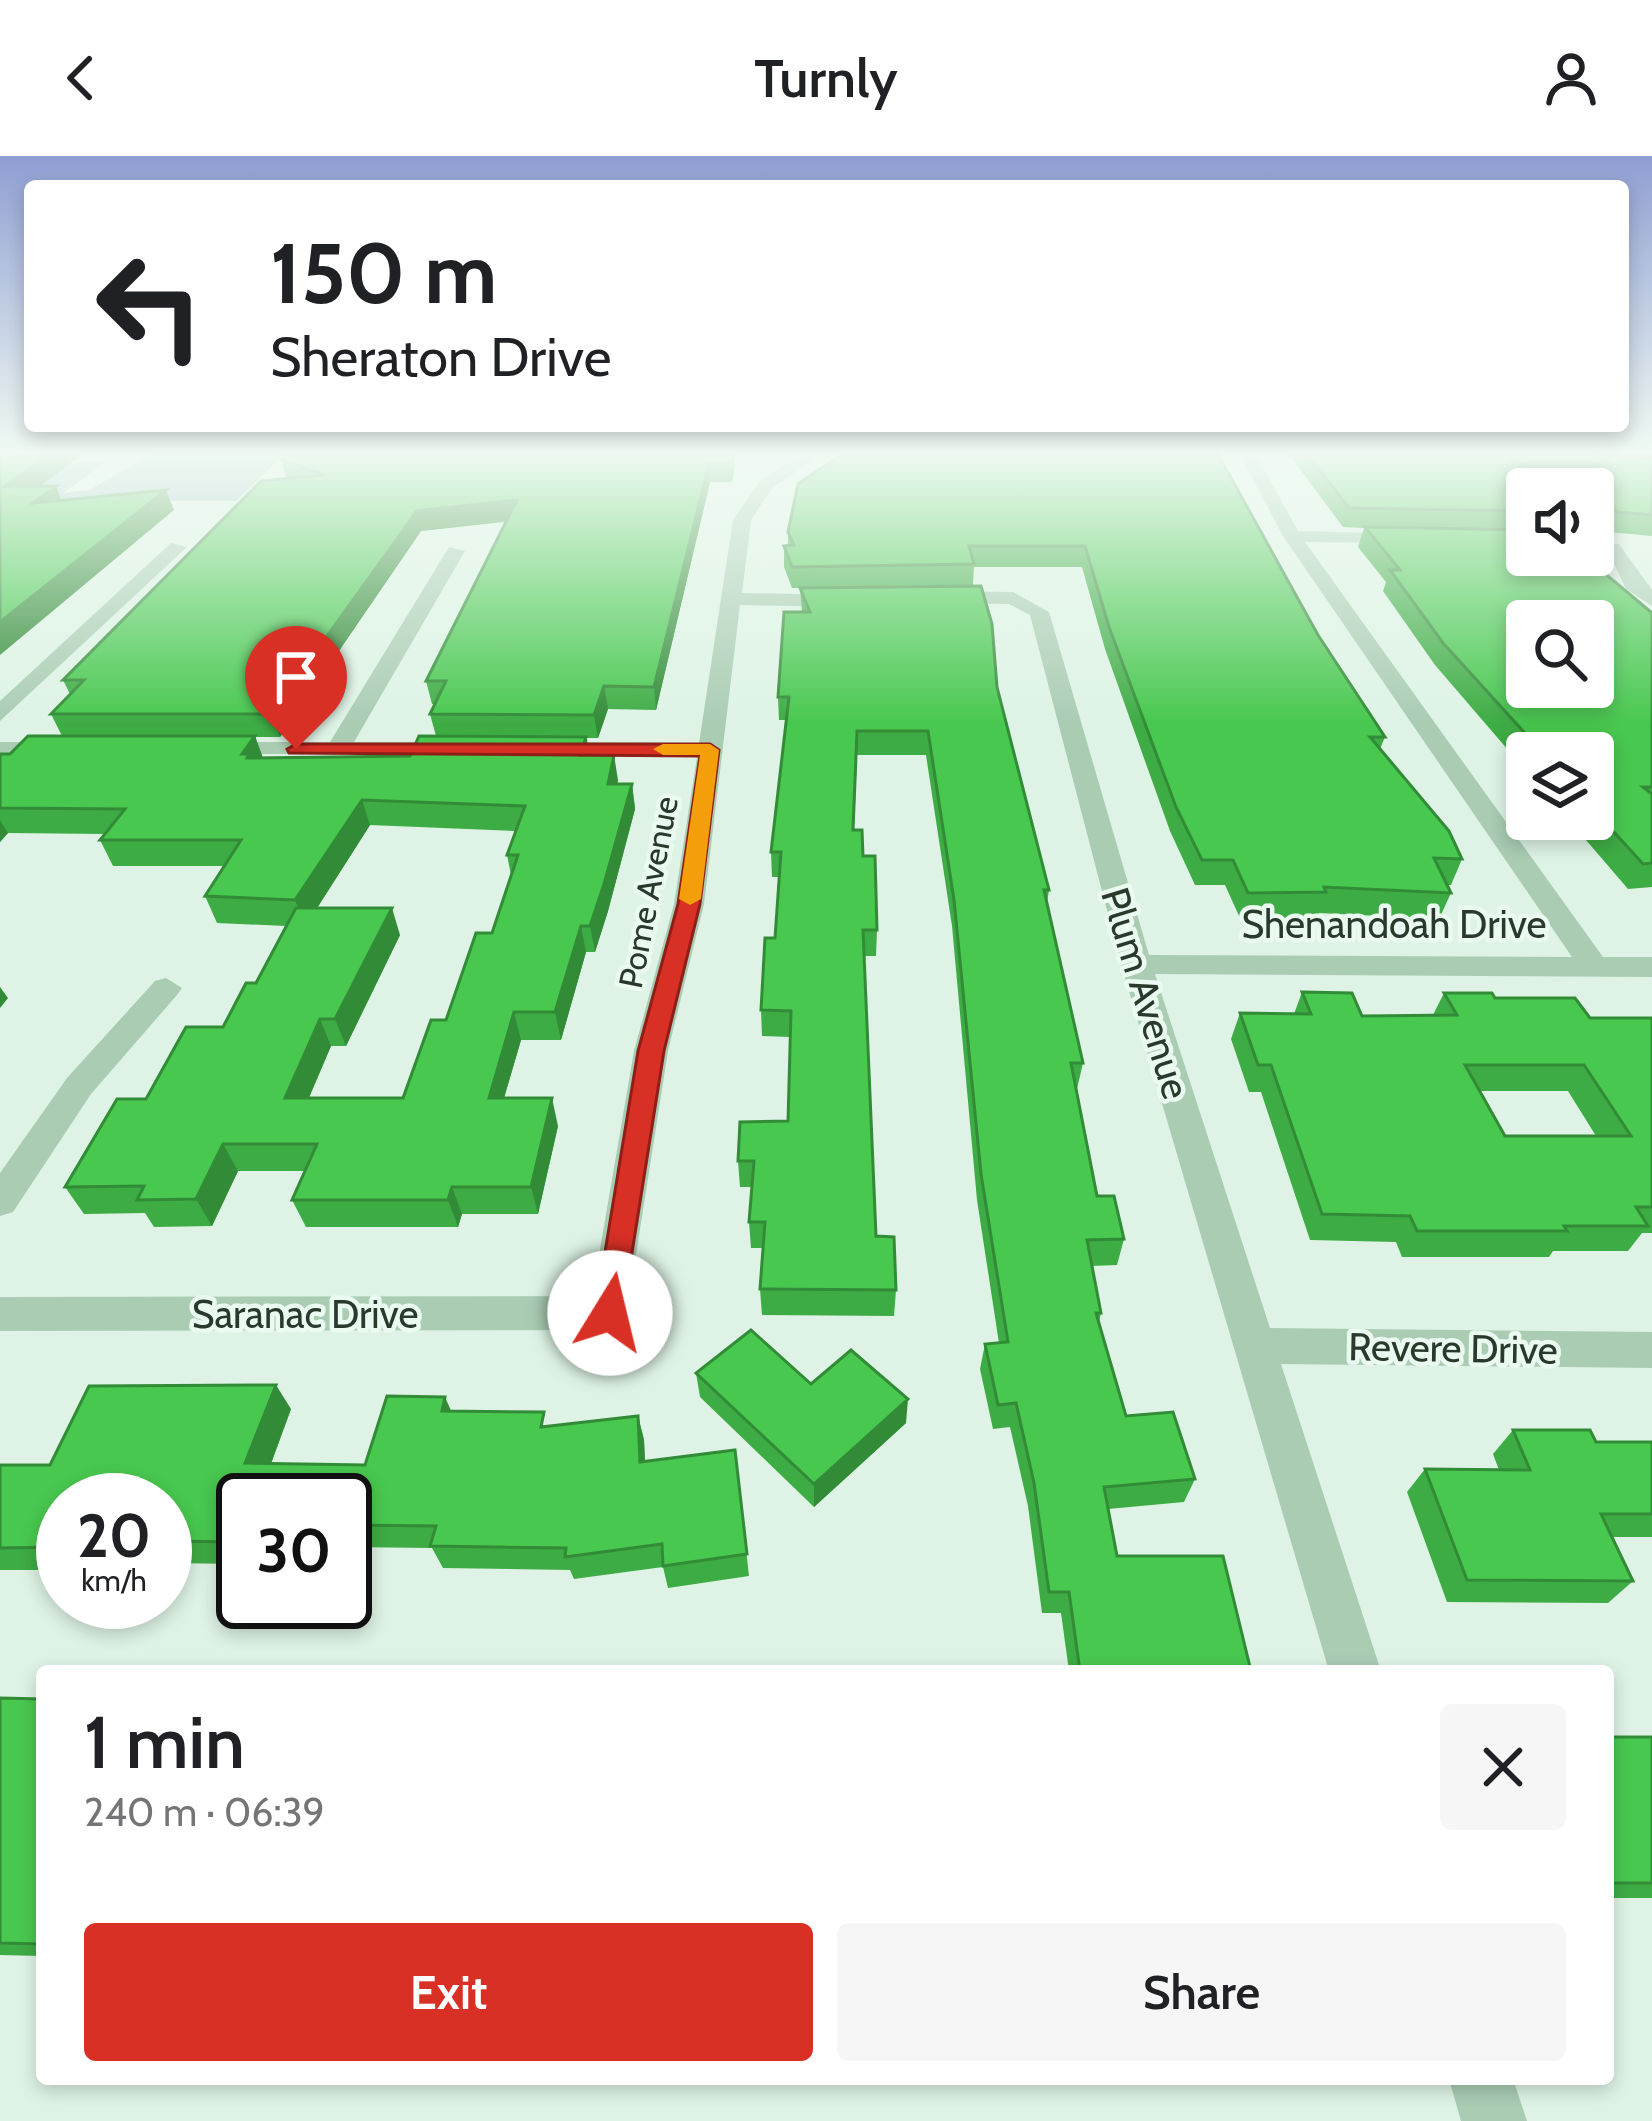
<!DOCTYPE html>
<meta charset="utf-8">
<style>
body{margin:0;font-family:Cabin,sans-serif;background:#f6f6f6;color:#202124;height:100vh;display:flex;flex-direction:column;font-size:45px;white-space:nowrap}
*{box-sizing:border-box;margin:0}
p{font-size:39px;color:#757577}
.icon{flex:none;width:66px;height:66px;fill:none;stroke:currentColor;stroke-width:2;stroke-linecap:round;stroke-linejoin:round}
.map{position:relative;flex:1;overflow:hidden}
.details{position:absolute;left:36px;top:1509px;width:1578px;height:420px;display:flex;flex-direction:column;background:#fff;border-radius:12px;box-shadow:0 6px 18px #0003}
.details>*{flex:none}
.banner{position:absolute;left:24px;top:24px;width:1605px;height:252px;border-radius:12px;box-shadow:0 6px 18px #0003;background:#fff;color:#202124;overflow:hidden}
.fabs{position:absolute;left:1506px;top:312px;display:grid;gap:24px}
.fabs a{display:grid;place-items:center;width:108px;height:108px;border-radius:12px;background:#fff;box-shadow:0 6px 18px #0003;font-size:60px}
.speed{position:absolute;left:36px;top:1317px;display:flex;gap:24px;font-size:60px;font-weight:700;text-align:center}
.speed>*{display:grid;place-content:center;width:156px;height:156px;border-radius:50%;background:#fff;box-shadow:0 6px 18px #0003;line-height:1}
.speed small{font-size:30px;font-weight:400}
.speed .limit{border:6px solid #111;border-radius:18px;background:#fff;color:#111}
.pin{position:absolute;display:grid;place-items:center;width:102px;height:102px;color:#fff;margin:-123px -51px;border-radius:50% 50% 50% 0;rotate:-45deg;box-shadow:0 0 12px #0007}
.pin .icon{rotate:45deg}
.me{position:absolute;width:132px;margin:-66px;rotate:9deg;stroke-linejoin:round;filter:drop-shadow(0 0 9px #0008)}
.turn{display:flex;align-items:center;gap:42px;height:252px;padding:0 48px;font-size:54px}
.turn .icon{width:156px;height:156px;stroke-width:2.5}
.turn b{display:block;font-size:84px;line-height:102px}
.round{display:grid;place-items:center;flex:none;width:126px;height:126px;border-radius:12px;background:#f6f6f6}
.summary{display:flex;align-items:center;justify-content:space-between;height:204px;padding:0 48px}
h1{font-size:72px;font-weight:600;line-height:90px}
.cta{display:flex;gap:24px;margin-top:auto;padding:24px 48px}
.cta a{flex:1;height:138px;border-radius:12px;background:#d93025;color:#fff;font-size:48px;font-weight:600;line-height:138px;text-align:center}
.cta a+a{background:#f6f6f6;color:#202124}
header{display:flex;justify-content:space-between;align-items:center;height:156px;padding:0 48px;background:#fff;font-size:54px;font-weight:600}
.map>svg:first-child{display:block}
.green{fill:#9ebdc3}
.lines{fill:none;stroke-linecap:round;stroke-linejoin:round}
.minor{fill:#aaccb3;fill-rule:evenodd}
.wall{fill:#3eac44;fill-rule:evenodd}
.shaded-wall{fill:#328c37}
.building{fill:#48c84f;stroke:#328c37;stroke-width:3;fill-rule:evenodd}
.route{fill:#d93025;stroke:#8d1f18;stroke-width:3}
.slow{fill:#f59e0b}
.labels{text-anchor:middle;stroke-width:9;stroke-linejoin:round;paint-order:stroke}
.far-street-label{font-size:33px;fill:#29392b;stroke:#ebfaf0}
.street-label{font-size:39px;fill:#29392b;stroke:#ebfaf0}
</style>
<header><svg class="icon" aria-label="back" viewBox="0 0 24 24"><path d="M15 5l-7 7 7 7"/></svg>Turnly<svg class="icon" aria-label="person" viewBox="0 0 24 24"><circle cx="12" cy="8" r="4"/><path d="M4 21q1-7 8-7t8 7"/></svg></header>
<div class="map">
<svg width="1652" height="1965" viewBox="0 0 1652 1965">
<rect width="100%" height="100%" fill="#def3e5"/>
<path class="green" d="M148,293h142l-54,52h-187l-36,-7 35,-31h56l-41,30 27,-3 63,-38z"/>
<g class="lines">
<g class="minor">
<path d="M830,293l-58,39 -21,32 -9,73 107,2 10,6 -10,6 -109,-2 -36,299 -36,147 -43,274 -15,5 -610,1v-34l592,-1 42,-245 40,-147 23,-147 -153,-1 -12,-7 12,-7 155,1 34,-223 27,-39 33,-20 -109,-1 -8,-5 8,-5z"/>
<path d="M1237,293h16l45,82 116,3 3,4 -9,5 -103,-1 298,415h49v20l-497,-3 115,354 382,4v36l-371,-4 100,307h-52l-208,-707 -91,-349 -21,-11 -75,-1 -10,-6 10,-6 79,1 36,20 100,343 423,2 -289,-421z"/>
<path d="M171,387l16,4 -187,174v-20z"/>
<path d="M1605,388h14l33,46v16l-26,-17z"/>
<path d="M449,391l16,4 -111,191h104l9,2v10h-262l-3,-5 12,-7h116z"/>
<path d="M0,586h62l12,7 -12,7h-62z"/>
<path d="M166,822l16,10 -5,7 -86,99 -78,118 -13,4v-43l67,-95 88,-97z"/>
<path d="M1449,1923h64l14,42h-66z"/>
</g>
</g>
<g class="wall">
<path d="M734,293l1,16 -3,17h-22l-54,228 -48,-1 -10,29h-11l2,17 29,25 -1,4h15l3,25 -27,102 -13,41h-9l-25,88h-40l-17,58 54,28 -20,88h-76l-4,13h-152l-14,-27 13,-29h-67l-26,55 -58,1 -9,-14 -61,1 -19,-27 81,-88 77,-72 33,-44 30,-57 -69,-3 -12,-27 20,-30h-112l-13,-26 5,-6 -97,-1 -8,9v-88h10l52,-18 -11,-22 19,-20 -7,-14 224,-201 -6,-19zM507,365l-81,160 6,23h3l-5,10 6,22 -26,20 -147,2 -8,-21h25l141,-206zM370,669l145,6 -8,24 4,20 -19,58 -89,165h-94l22,-52h15l54,-111 -83,-27z"/>
<path d="M850,293l468,186 67,102 -5,12 82,110 -11,26h-4l4,8 -12,26 -120,-6 -2,5h-77l-15,-33h-30l-25,-54 -65,-182 -23,-82h-108l-1,18 -181,3 -8,-21v-21h4v-14z"/>
<path d="M1285,293h367v87l-43,-4 -15,-11 -1,1v-33h-66v36l-3,5 128,83v274l-24,2 -60,-70h25v-66h-66v19l-92,-107 -52,-74 3,-9 -28,-35 6,-19 -21,-1z"/>
<path d="M800,432l197,99 52,203 -2,13 36,160 -6,26 20,107 27,43 -7,26 -25,1 9,47 -2,9 27,94 69,63 -11,23 -76,7 9,47 134,115h-182l-8,-58h-19l-14,-107 -18,-79 -17,2 -13,-60 5,-25 14,-1 -22,-143 -25,-274 -26,-171h-69l-3,75 9,26 14,74 -1,26h-12l12,280 20,54 -2,26 -132,-1 -2,-26 3,-41h-12l-2,-26 3,-35h-12l-2,-26 50,-40 2,-84 -28,-1 -1,-26 14,-72 4,-61h-7l-1,-25 15,-132h-7l-1,-23 24,-85z"/>
<path d="M1302,836l60,24 71,-1 11,-22 51,5 95,20h62v215h-10l-14,18h-75l-4,6h-147l-6,-15 -86,-2 -49,-148h-12l-18,-53 9,-26 54,1zM1480,935h88l28,45h-91z"/>
<path d="M696,1217l115,11 95,39 -92,84 -114,-110z"/>
<path d="M291,1253l-20,55 94,1 86,-54 98,15 89,-10 6,24 1,22 90,-12 14,126 -81,12 -5,-21 -89,12 -4,-9 -127,-2 -11,-20 -87,-1v-47h-102v64l-78,-1v-63h-102v70h-63v-105h50z"/>
<path d="M1513,1274l83,12h56v95h-40l21,44 -25,22 -161,-1 -40,-110 18,-23 74,1 -6,-16z"/>
<path d="M0,1542l42,1v257l-42,-1z"/>
<path d="M1608,1577l2,4h42v161h-44z"/>
</g>
<g class="shaded-wall">
<path d="M56,293h33l-76,58 -9,-20z"/>
<path d="M734,293l1,16 -3,17 -1,-19z"/>
<path d="M709,307l1,19 -54,228 -2,-23z"/>
<path d="M56,330l8,21 -31,-4z"/>
<path d="M166,334l8,20 -174,145v-33z"/>
<path d="M517,344l4,20 -100,11 -141,206 -9,-23 146,-203z"/>
<path d="M604,530l4,23 -10,29 -4,-23z"/>
<path d="M255,580l9,25 -8,11 -14,-18z"/>
<path d="M586,581l4,24 -10,-6z"/>
<path d="M614,599l4,25 -6,30 -4,-26z"/>
<path d="M632,628l3,25 -27,102 -13,41 -5,-26z"/>
<path d="M362,644l8,25 -65,102 -10,-27z"/>
<path d="M0,664l8,13 -8,9z"/>
<path d="M392,752l8,27 -54,111 -11,-27z"/>
<path d="M581,770l5,26 -25,88 -6,-28z"/>
<path d="M0,831l8,11 -8,10z"/>
<path d="M514,856l7,28 -25,85 -7,-27z"/>
<path d="M320,863l11,27 -34,79 -12,-27z"/>
<path d="M552,942l6,28 -20,88 -7,-27z"/>
<path d="M223,988l15,27 -26,55 -16,-27z"/>
<path d="M452,1031l10,27 -4,13 -10,-27z"/>
<path d="M276,1229l15,24 -29,78 -17,-24z"/>
<path d="M445,1241l11,25 -14,-11z"/>
<path d="M908,1243l-2,24 -92,84v-23z"/>
<path d="M638,1260l6,24 2,46 -6,-24z"/>
</g>
<g class="building">
<path d="M0,293h56l-52,38 52,-1 -23,17 133,-13 -166,132z"/>
<path d="M292,293h441l-2,14h-22l-55,224 -50,-1 -10,29 -164,-1 16,-33h-20l91,-181 -100,11 -146,203h-220l33,-34h-21l198,-199 64,-6 -44,-15z"/>
<path d="M850,293h365l103,186 67,102h-15l79,94 13,28 -28,-1 17,35 -127,-6 2,5 -78,1 -15,-33h-31l-26,-53 -67,-180 -24,-81h-116l5,18 -182,3 -8,-21 10,-1 -6,-13 10,-48z"/>
<path d="M1303,293h258l91,10v56l-34,-3 -15,-11 -8,9h-2v-21h-66v15h-5l5,4v3l-178,-3z"/>
<path d="M1365,371l162,3v25h56l69,58v174h-9l9,7v69l-9,1 -50,-55v-56h-50l-100,-110 -53,-73h10zM1527,465h66v66h-66z"/>
<path d="M981,430l11,38 5,63 52,203h-5l39,173h-12l26,133h17l10,43 -37,1 14,73h-5l30,103 47,-4 22,67 -91,8 13,69h106l28,115h-171l-11,-79h-20l-15,-109 -18,-80 -18,2 -13,-61 23,-2 -27,-168 -27,-274 -26,-169h-71l-4,99h9l1,26h12l2,74h-14l13,306 18,1 2,53 -136,-1 5,-67h-16l5,-61h-16l2,-39 48,-1 3,-110 -30,-1 4,-72h10l6,-86h-10l18,-155h-11l6,-85h26l-10,-24z"/>
<path d="M28,580h227l-13,18h7l-2,4 163,-2 9,-20 167,1 -6,18h34l-6,29h24l-28,100 -14,42h-9l-26,86h-41l-25,86h63l-21,89h-79l-4,13h-156l25,-56h-94l-27,55 -59,1 7,-14 -79,1 52,-88h29l40,-72h37l23,-44h10l40,-75h96l-57,111h-15l-35,79h118l28,-78h15l30,-87h16l26,-78h-11l18,-49 -163,-6 -67,100 -90,-4 36,-56h-141l25,-31 -125,-1v-54h10z"/>
<path d="M1302,836l50,1 10,23 95,-1 -13,-22h48l3,5h80l15,20h62v189h-16l12,19h-84l3,5h-150l-7,-15 -88,-2 -51,-149h-13l-18,-52 71,1zM1465,909h119l47,71h-126z"/>
<path d="M751,1174l60,54 40,-34 57,49 -94,85 -118,-111z"/>
<path d="M276,1229l-31,78 120,2 22,-69 58,1 -3,14 102,1 -3,15 97,-11 2,46 95,-12 12,104 -84,12 -1,-22 -97,13 1,-9 -136,-2 6,-20 -91,-1v-25h-102v42l-78,-1v-41h-102v47l-63,1v-83h50l39,-79z"/>
<path d="M1513,1274h77l6,12h56v72h-51l32,67 -166,-1 -42,-111 105,1z"/>
<path d="M0,1542l42,1v245l-42,-1z"/>
<path d="M1608,1577l2,4h42v146h-44z"/>
</g>
<linearGradient id="sky" x2="0" y2="1"><stop stop-color="#8f9ed2"/><stop offset="0.52" stop-color="#f0faf3"/><stop offset="1" stop-color="#f0faf3" stop-opacity="0"/></linearGradient>
<rect width="1652" height="568" fill="url(#sky)"/>
<path class="route" d="M296,588h414l9,6 -19,154 -36,147 -43,271h-22l-4,-9 43,-262 40,-147 22,-148 -411,-3 -2,-4z"/>
<path class="slow" d="M710,588l9,6 -18,149 -11,6 -11,-6 21,-144h-37l-10,-6 10,-5z"/>
<g class="labels">
<g class="far-street-label">
<text transform="translate(648 736) rotate(-79)" y="12">Pome Avenue</text>
</g>
<g class="street-label">
<text x="1394" y="782">Shenandoah Drive</text>
<text transform="translate(1146 837) rotate(73)" y="14">Plum Avenue</text>
<text x="305" y="1172">Saranac Drive</text>
<text transform="translate(1453 1192) rotate(1)" y="14">Revere Drive</text>
</g>
</g>
</svg>
<div class="fabs">
<a><svg class="icon" aria-label="sound" viewBox="0 0 24 24"><path d="M4 9h4l5-4v14l-5-4H4zM17 9q2 3 0 6"/></svg></a>
<a><svg class="icon" aria-label="search" viewBox="0 0 24 24"><circle cx="10" cy="10" r="6"/><path d="M15 15l6 6"/></svg></a>
<a><svg class="icon" aria-label="layers" viewBox="0 0 24 24"><path d="M12 4l9 5-9 5-9-5zM3 14l9 5 9-5"/></svg></a>
</div>
<div class="speed"><div>20<small>km/h</small></div><div class="limit">30</div></div>
<div class="pin" style="left:296px;top:593px;background:#d93025"><svg class="icon" aria-label="arrive" viewBox="0 0 24 24"><path d="M6 21V4h12l-3 4 3 4H6"/></svg></div>
<svg class="me" style="left:610px;top:1157px" viewBox="-20 -20 40 40"><circle r="19" fill="#fff"/><path d="M0-13L10 11 0 6-10 11z" fill="#d93025"/></svg>
<div class="banner">
<div class="turn"><svg class="icon" aria-label="left" viewBox="0 0 24 24"><path d="M17 20v-9H6M10 6l-5 5 5 5"/></svg><div><b>150 m</b>Sheraton Drive</div></div>
</div>
<section class="details">
<div class="summary"><div><h1>1 min</h1><p>240 m · 06:39</p></div><a class="round"><svg class="icon" aria-label="close" viewBox="0 0 24 24"><path d="M6 6l12 12M18 6L6 18"/></svg></a></div>
<div class="cta"><a>Exit</a><a>Share</a></div>
</section>
</div>
